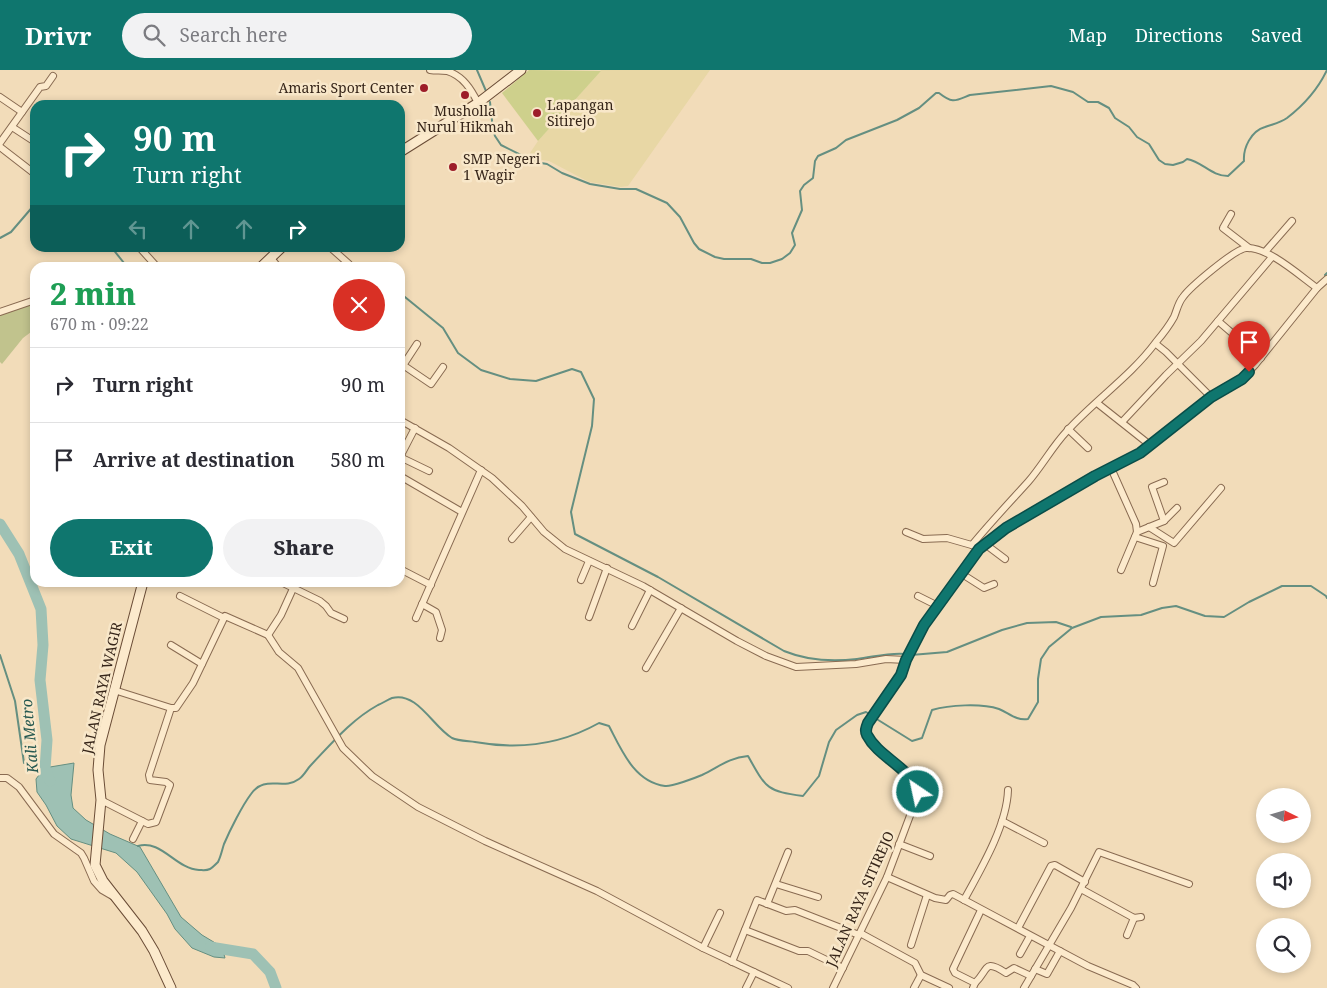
<!DOCTYPE html>
<meta charset="utf-8">
<style>
body{margin:0;font-family:"Noto Serif",serif;background:#f2f2f3;color:#2b2b33;height:100vh;display:flex;flex-direction:column;font-size:19px;white-space:nowrap}
*{box-sizing:border-box;margin:0}
p{font-size:16px;color:#7c7c81}
.icon{flex:none;width:28px;height:28px;fill:none;stroke:currentColor;stroke-width:2;stroke-linecap:round;stroke-linejoin:round}
.map{position:relative;flex:1;overflow:hidden}
.details{position:absolute;left:30px;top:192px;width:375px;height:325px;display:flex;flex-direction:column;background:#fff;border-radius:15px;box-shadow:0 2px 8px #0003}
.details>*{flex:none}
.banner{position:absolute;left:30px;top:30px;width:375px;height:152px;border-radius:15px;box-shadow:0 2px 8px #0003;background:#0f766e;color:#fff;overflow:hidden}
.needle{width:32px;rotate:95deg}
.tools{position:absolute;left:1256px;top:718px;display:grid;gap:10px}
.tools a{display:grid;place-items:center;width:55px;height:55px;border-radius:50%;background:#fff;box-shadow:0 2px 8px #0003;font-size:25px}
.pin{position:absolute;display:grid;place-items:center;width:42px;height:42px;color:#fff;margin:-51px -21px;border-radius:50% 50% 50% 0;rotate:-45deg;box-shadow:0 0 5px #0007}
.pin .icon{rotate:45deg}
.me{position:absolute;width:55px;margin:-28px;rotate:326deg;stroke-linejoin:round;filter:drop-shadow(0 0 4px #0008)}
.turn{display:flex;align-items:center;gap:18px;height:105px;padding:0 20px;font-size:22px}
.turn .icon{width:65px;height:65px;stroke-width:2.5}
.turn b{display:block;font-size:35px;line-height:42px}
.lanes{display:flex;align-items:center;height:48px;padding:0 20px;background:#0003;justify-content:center;gap:25px;direction:ltr}
.lanes .off{opacity:.35}
.round{display:grid;place-items:center;flex:none;width:52px;height:52px;border-radius:26px;background:#f2f2f3}
.head{display:flex;align-items:center;justify-content:space-between;height:85px;padding:0 20px}
h1{font-size:30px;font-weight:800;line-height:38px;color:#1e9e55}
.primary-button{display:flex;gap:10px;margin-top:auto;padding:10px 20px}
.primary-button a{flex:1;height:58px;border-radius:30px;background:#0f766e;color:#fff;font-size:20px;font-weight:800;line-height:58px;text-align:center}
.primary-button a+a{background:#f2f2f3;color:#2b2b33}
ul{padding:0;list-style:none}
li{display:flex;align-items:center;gap:15px;height:75px;padding:0 20px;border-top:1px solid #e1e1e2}
li div{flex:1}
li b{display:block;font-size:19px}
li em{font-style:normal}
header{display:flex;align-items:center;gap:30px;box-sizing:border-box;height:70px;padding:0 25px;background:#0f766e;color:#fff}
header strong{font-size:24px}
nav{display:flex;gap:28px;margin-inline-start:auto;font-size:18px}
.search{width:350px;height:45px;background:#f2f2f3;display:flex;align-items:center;gap:12px;box-sizing:border-box;padding:0 18px;border-radius:28px;color:#7c7c81;font-size:19px}
.map>svg:first-child{display:block}
.farmland{fill:#e8d7a5}
.green{fill:#ced08c}
.cemetery{fill:#c1c38d}
.water{fill:#9ec1b4;stroke:#658f81}
.lines{fill:none;stroke-linecap:round;stroke-linejoin:round}
.stream{stroke:#658f81;stroke-width:2}
.river{stroke:#9ec1b4;stroke-width:11}
.street-casing{stroke:#896b52;stroke-width:8}
.secondary-casing{stroke:#6a4c36;stroke-width:11}
.street{stroke:#fceacc;stroke-width:6}
.secondary{stroke:#fceacc;stroke-width:9}
.route-casing{stroke:#0a4d48;stroke-width:12}
.route{stroke:#0f766e;stroke-width:9}
.poi-dot{fill:#9d1d29;stroke:#f8e7c9;stroke-width:2}
.labels{text-anchor:middle;stroke-width:5;stroke-linejoin:round;paint-order:stroke}
.poi-label{font-size:14px;fill:#362519;stroke:#f8e7c9;text-anchor:start}
.street-label{font-size:14px;fill:#362519;stroke:#f8e7c9}
.water-label{font-size:15px;font-style:italic;fill:#265850;stroke:#f8e7c9}
</style>
<header>
<strong>Drivr</strong>
<div class="search"><svg class="icon" aria-label="search" viewBox="0 0 24 24"><circle cx="10" cy="10" r="6"/><path d="M15 15l6 6"/></svg>Search here</div>
<nav><a>Map</a><a>Directions</a><a>Saved</a></nav>
</header>
<div class="map">
<svg width="1327" height="918" viewBox="0 0 1327 918">
<rect width="100%" height="100%" fill="#f2dcb9"/>
<path class="farmland" d="M600,0h110l-82,116 -7,1 -32,-5 -40,-21 -14,-2 -7,-3 10,-15 63,-70z"/>
<path class="green" d="M529,0l72,1 -63,70 -36,-48z"/>
<path class="cemetery" d="M35,231v28l-12,9 -21,26 -2,-2v-47z"/>
<path class="water" d="M74,693l-3,32 2,13 13,12 24,14 30,13 41,70 21,18 20,12 3,11 -11,-1 -22,-9 -17,-19 -8,-15 -30,-42 -21,-19 -45,-14 -14,-13 -11,-21 -9,-13 -1,-13 3,-4 -1,-6z"/>
<g class="lines">
<g class="stream">
<path d="M477,0l9,21"/>
<path d="M490,32l3,28 2,6 6,9 34,17 12,2 15,9 28,11 30,5h16l31,14 13,14 14,26 5,6 16,8 9,2h27l11,4h8l12,-4 8,-6 5,-8 -3,-12 10,-23 -2,-19 4,-6 9,-7 2,-17 3,-5 18,-8 10,-8 51,-20 22,-12 17,-15h3c14,11 16,8 31,2l81,-9 22,6 15,10h10l11,6 6,10 14,9 8,10 12,7 10,16 6,4 8,1 10,-3 4,-3c16,3 24,17 41,17l16,-15c-1,-13 7,-30 21,-34 8,-3 15,-4 22,-9 17,-13 31,-29 40,-48"/>
<path d="M0,168l11,-6 24,-28"/>
<path d="M112,178l16,20"/>
<path d="M99,196l2,2"/>
<path d="M1325,205l2,-2"/>
<path d="M400,223l43,35 15,25 23,17 29,9 26,2 36,-12 9,3 13,27 -2,27 -21,86 4,22 83,43 126,74c22,9 48,11 73,8 17,-2 32,-7 50,-5"/>
<path d="M0,585l15,46 9,62 15,1 6,5"/>
<path d="M911,585l36,-3 55,-22 25,-7 29,-1 15,5"/>
<path d="M875,648l37,23 10,-3 10,-28c17,-5 49,-7 67,-1 10,4 17,12 29,10l10,-17v-23l3,-20 8,-12 23,-19 29,-11 40,-2 21,-7 14,-2 29,10 19,1 25,-15 33,-16h29l15,10 1,2"/>
<path d="M138,776c23,-7 38,23 61,24 3,0 7,1 11,-1 2,-1 6,-5 8,-7 3,-6 4,-12 6,-18 6,-14 18,-38 27,-50 14,-20 32,-3 48,-15 5,-3 8,-10 12,-14 21,-22 40,-45 67,-60 5,-2 9,-5 14,-7 25,-7 41,29 60,40 6,3 16,3 23,4 44,8 85,3 124,-19l10,3c12,23 25,56 56,60 6,1 30,-8 37,-11 17,-8 26,-17 46,-19 18,32 18,35 55,40l16,-20 10,-34 7,-12 21,-15 9,-3 5,3"/>
</g>
<g class="river">
<path d="M0,454l19,30 22,55 2,36 -3,35 7,60 -2,29 5,12"/>
<path d="M210,877l43,7 17,18 6,16"/>
</g>
<g class="street-casing">
<g id="street">
<path d="M430,0c6,1 11,0 17,1 16,5 24,18 31,32"/>
<path d="M0,27l22,15"/>
<path d="M12,57l23,15"/>
<path d="M0,73l40,-56 6,-1 7,-10"/>
<path d="M0,77l35,27"/>
<path d="M1231,144l-8,14 26,20"/>
<path d="M140,178l18,20"/>
<path d="M331,178l18,16"/>
<path d="M1265,182l27,-31"/>
<path d="M271,188l8,10"/>
<path d="M0,242l35,-12"/>
<path d="M1218,251l43,37"/>
<path d="M1156,274l10,8 45,45"/>
<path d="M403,295l28,19 12,-17"/>
<path d="M400,300l17,-26"/>
<path d="M1097,333l53,42"/>
<path d="M400,350l49,28 43,30 30,28 22,26 21,17 78,37 94,55 29,15 30,11 60,-3 30,-5 20,1"/>
<path d="M1122,352l44,-47 35,-34 71,-84"/>
<path d="M1068,359l20,19"/>
<path d="M400,387l15,-29"/>
<path d="M400,387l29,14"/>
<path d="M1111,398l25,56 1,8 -16,38"/>
<path d="M400,406l62,36"/>
<path d="M1164,451l13,-13"/>
<path d="M1149,457l25,16 47,-55"/>
<path d="M906,462l17,7 24,-1 28,8"/>
<path d="M1137,462l27,-11 -12,-34 12,-5"/>
<path d="M1135,467l28,9 -10,37"/>
<path d="M512,469l19,-22"/>
<path d="M985,474l20,15"/>
<path d="M972,475c18,-22 37,-42 56,-63 14,-16 24,-35 39,-51 28,-31 64,-55 89,-89 6,-7 13,-16 18,-25 3,-7 4,-14 9,-20 7,-10 52,-48 63,-49 21,-2 54,28 71,40"/>
<path d="M400,499l31,16"/>
<path d="M962,504l22,14 10,-4"/>
<path d="M581,510l8,-19"/>
<path d="M281,512l39,19 6,5 5,7 13,6"/>
<path d="M180,526l44,22"/>
<path d="M918,526l20,10"/>
<path d="M422,534l14,8 6,18 -2,8"/>
<path d="M589,547l18,-49"/>
<path d="M416,548l65,-148"/>
<path d="M632,556l18,-36"/>
<path d="M268,565l11,17 19,16 45,80 29,28 46,31 67,34 112,50 106,57 85,40"/>
<path d="M171,575l31,19"/>
<path d="M646,598l35,-60"/>
<path d="M114,620l57,18h5l17,-25 32,-67 43,19 13,-20 15,-33"/>
<path d="M0,708h7l12,9 35,47 27,19 3,5 10,23 8,9 12,7"/>
<path d="M101,730l47,24 8,-2 14,-37 -4,-3 -16,-2 -1,-5 22,-67"/>
<path d="M1002,751l42,22"/>
<path d="M133,769l9,-18"/>
<path d="M899,774l31,12"/>
<path d="M887,807l48,21 11,2 4,-5 3,-1 135,72 45,19 3,3"/>
<path d="M776,814l42,13"/>
<path d="M1081,819l53,29 7,-1"/>
<path d="M964,830c17,-31 43,-75 44,-110"/>
<path d="M767,834l21,-52"/>
<path d="M1018,858l33,-62 4,-1 30,17"/>
<path d="M745,860l54,21h9l35,17"/>
<path d="M860,863l55,30 6,12 28,13"/>
<path d="M1127,865l7,-17"/>
<path d="M911,875l16,-50"/>
<path d="M703,878l17,-35"/>
<path d="M1020,884l10,-18"/>
<path d="M732,892l25,-62 29,11 9,-1 64,25"/>
<path d="M1035,899l12,5 13,-23"/>
<path d="M975,913c14,-13 8,-25 31,-10l8,-5 17,8"/>
<path d="M746,918l8,-16"/>
<path d="M833,918l54,-111 30,-80c3,-31 -58,-45 -49,-74l33,-48 5,-15 17,-35 56,-76 27,-21 105,-60 29,-15 71,-56 31,-18 13,-14 62,-77 10,-9"/>
<path d="M914,918l7,-13"/>
<path d="M973,918l2,-5 -20,-10 -2,-4 28,-59"/>
<path d="M1024,918l47,-80 28,-56 90,32"/>
</g>
</g>
<g class="secondary-casing">
<g id="secondary">
<path d="M400,82l78,-49 43,-33"/>
<path d="M260,198l21,-20"/>
<path d="M143,512l-43,163 -2,25 3,30 -6,65 8,16 39,50 12,20 17,37"/>
</g>
</g>
<use href="#street" class="street"/>
<use href="#secondary" class="secondary"/>
</g>
<g class="lines">
<g class="route-casing">
<path id="route" d="M918,722c-9,-26 -39,-34 -51,-57 -2,-4 -1,-7 1,-12l33,-48 5,-15 18,-35 55,-76 27,-21 89,-52 45,-23 71,-56 31,-18 7,-7"/>
</g>
<use href="#route" class="route"/>
</g>
<g class="poi-dot">
<circle cx="424" cy="18" r="5"/>
<circle cx="465" cy="25" r="5"/>
<circle cx="537" cy="43" r="5"/>
<circle cx="453" cy="97" r="5"/>
</g>
<g class="labels">
<g class="poi-label">
<text x="414" y="23" text-anchor="end">Amaris Sport Center</text>
<text x="547" y="40">Lapangan<tspan x="547" dy="16">Sitirejo</tspan></text>
<text x="465" y="46" text-anchor="middle">Musholla<tspan x="465" dy="16">Nurul Hikmah</tspan></text>
<text x="463" y="94">SMP Negeri<tspan x="463" dy="16">1 Wagir</tspan></text>
</g>
<g class="street-label">
<text transform="translate(102 618) rotate(-77)" y="5">JALAN RAYA WAGIR</text>
<text transform="translate(860 829) rotate(-66)" y="5">JALAN RAYA SITIREJO</text>
</g>
<g class="water-label">
<text transform="translate(30 666) rotate(-95)" y="5">Kali Metro</text>
</g>
</g>
</svg>
<div class="tools">
<a><svg class="needle" viewBox="-14 -14 28 28"><path d="M0-13l5 13h-10z" fill="#e53935"/><path d="M0 13l5-13h-10z" fill="#7c7c81"/></svg></a>
<a><svg class="icon" aria-label="sound" viewBox="0 0 24 24"><path d="M4 9h4l5-4v14l-5-4H4zM17 9q2 3 0 6"/></svg></a>
<a><svg class="icon" aria-label="search" viewBox="0 0 24 24"><circle cx="10" cy="10" r="6"/><path d="M15 15l6 6"/></svg></a>
</div>
<div class="pin" style="left:1249px;top:302px;background:#d93025"><svg class="icon" aria-label="arrive" viewBox="0 0 24 24"><path d="M6 21V4h12l-3 4 3 4H6"/></svg></div>
<svg class="me" style="left:918px;top:722px" viewBox="-20 -20 40 40"><circle r="17" fill="#0f766e" stroke="#fff" stroke-width="3"/><path d="M0-11L8 9 0 5-8 9z" fill="#fff"/></svg>
<div class="banner">
<div class="turn"><svg class="icon" aria-label="right" viewBox="0 0 24 24"><path d="M7 20v-9h11M14 6l5 5-5 5"/></svg><div><b>90 m</b>Turn right</div></div>
<div class="lanes"><svg class="icon off" aria-label="left" viewBox="0 0 24 24"><path d="M17 20v-9H6M10 6l-5 5 5 5"/></svg><svg class="icon off" aria-label="ahead" viewBox="0 0 24 24"><path d="M12 20V5M6 11l6-6 6 6"/></svg><svg class="icon off" aria-label="ahead" viewBox="0 0 24 24"><path d="M12 20V5M6 11l6-6 6 6"/></svg><svg class="icon" aria-label="right" viewBox="0 0 24 24"><path d="M7 20v-9h11M14 6l5 5-5 5"/></svg></div>
</div>
<section class="details">
<div class="head"><div><h1>2 min</h1><p>670 m · 09:22</p></div><a class="round" style="background:#d93025;color:#fff"><svg class="icon" aria-label="close" viewBox="0 0 24 24"><path d="M6 6l12 12M18 6L6 18"/></svg></a></div>
<ul>
<li><svg class="icon" aria-label="right" viewBox="0 0 24 24"><path d="M7 20v-9h11M14 6l5 5-5 5"/></svg><div><b>Turn right</b></div><em>90 m</em></li>
<li><svg class="icon" aria-label="arrive" viewBox="0 0 24 24"><path d="M6 21V4h12l-3 4 3 4H6"/></svg><div><b>Arrive at destination</b></div><em>580 m</em></li>
</ul>
<div class="primary-button"><a>Exit</a><a>Share</a></div>
</section>
</div>
